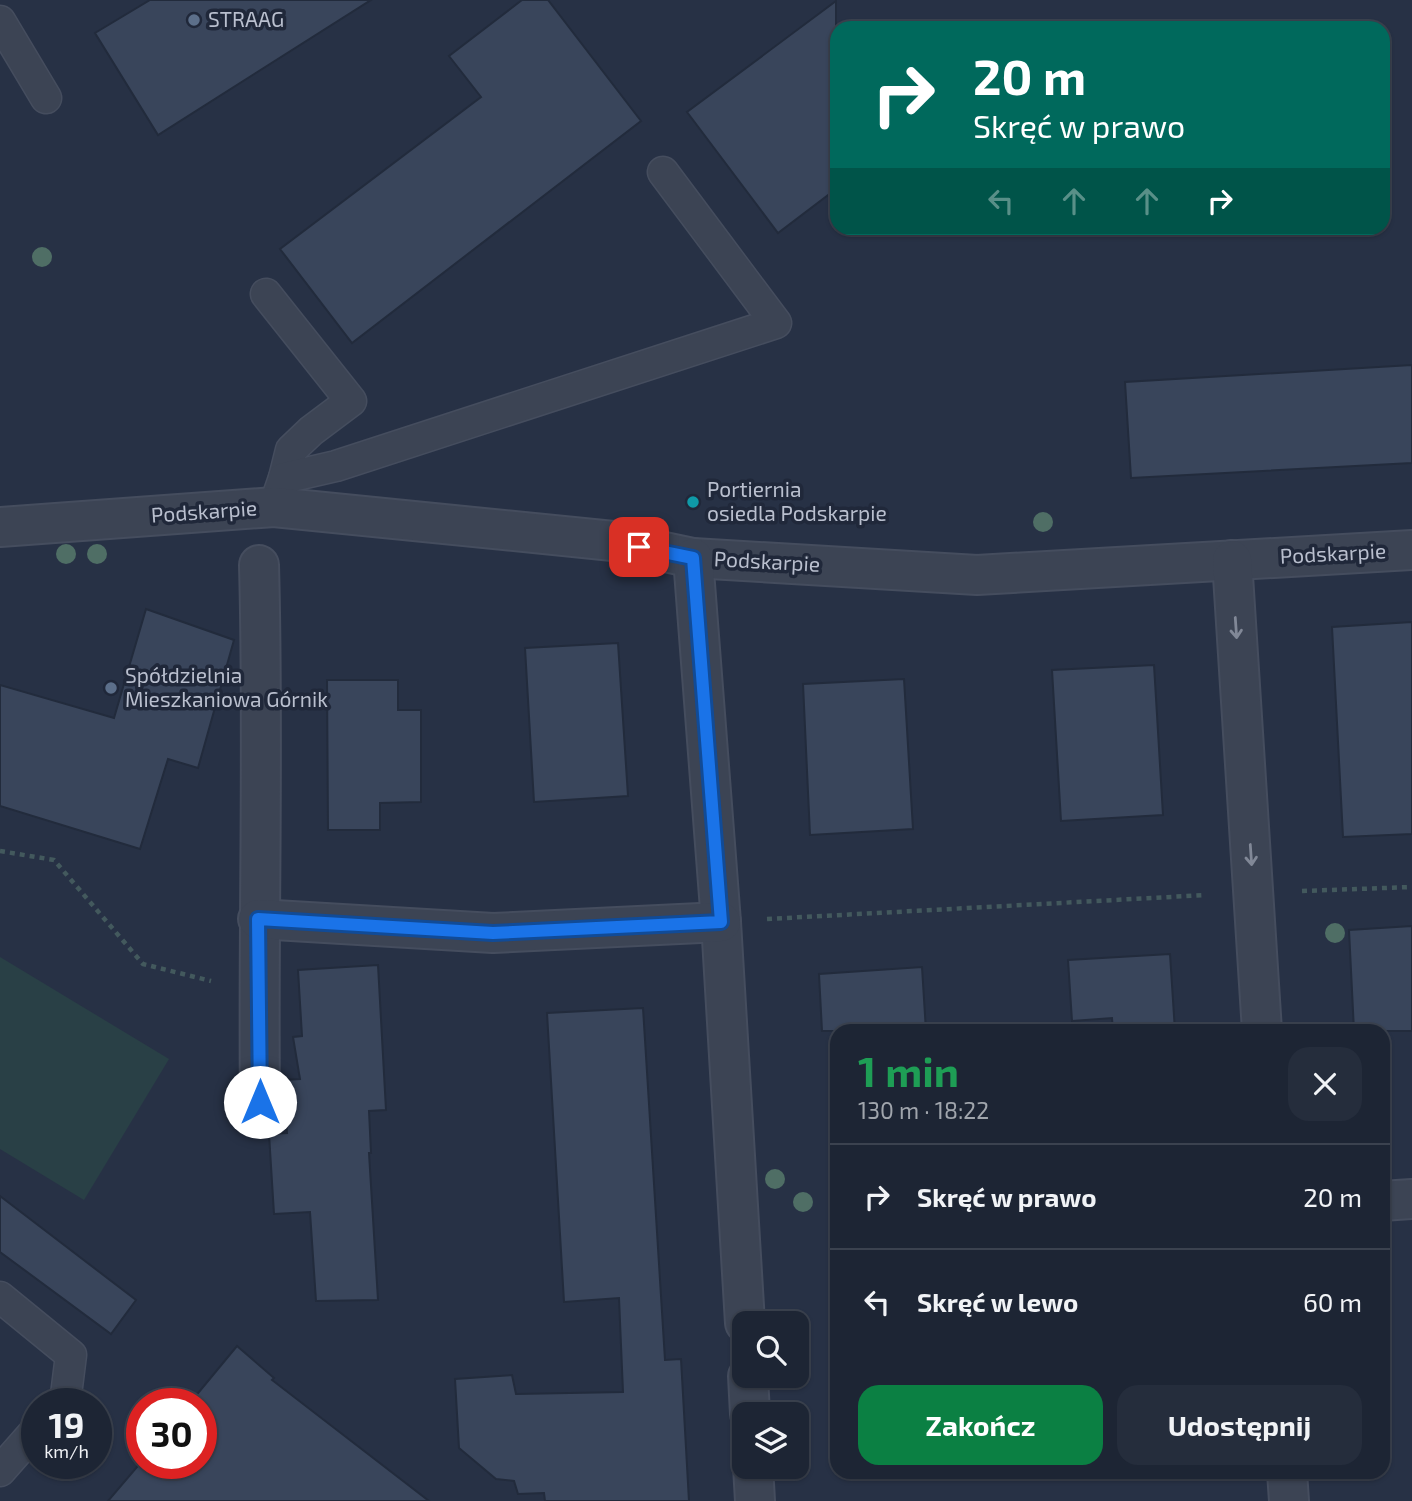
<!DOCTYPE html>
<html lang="pl">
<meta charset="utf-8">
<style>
body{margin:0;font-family:"Exo 2",sans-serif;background:#252d3c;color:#f1f3f6;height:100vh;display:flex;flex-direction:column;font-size:26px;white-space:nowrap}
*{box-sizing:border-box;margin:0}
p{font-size:23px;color:#a0a5ac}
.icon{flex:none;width:38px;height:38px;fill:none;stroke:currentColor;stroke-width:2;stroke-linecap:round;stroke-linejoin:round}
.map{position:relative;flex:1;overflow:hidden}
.side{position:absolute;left:830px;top:1024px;width:560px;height:455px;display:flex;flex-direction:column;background:#1d2534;border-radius:21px;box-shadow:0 2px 5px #0004,0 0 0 2px #3b424f}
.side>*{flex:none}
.banner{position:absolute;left:830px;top:21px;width:560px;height:214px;border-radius:21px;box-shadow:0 2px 5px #0004,0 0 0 2px #3b424f;background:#00695c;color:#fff;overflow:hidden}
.tools{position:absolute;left:732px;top:1311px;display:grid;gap:14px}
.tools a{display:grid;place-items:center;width:77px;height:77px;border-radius:14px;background:#1d2534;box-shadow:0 2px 5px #0004,0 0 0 2px #3b424f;font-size:35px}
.speed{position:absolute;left:21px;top:1388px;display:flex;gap:14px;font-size:35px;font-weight:700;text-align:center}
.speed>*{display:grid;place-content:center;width:91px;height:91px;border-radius:50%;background:#1d2534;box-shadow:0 2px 5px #0004,0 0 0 2px #3b424f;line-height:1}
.speed small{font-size:18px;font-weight:400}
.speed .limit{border:10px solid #d22;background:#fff;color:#111}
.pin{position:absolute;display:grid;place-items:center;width:60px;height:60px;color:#fff;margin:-30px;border-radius:14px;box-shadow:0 4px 10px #0006}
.me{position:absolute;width:77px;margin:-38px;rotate:0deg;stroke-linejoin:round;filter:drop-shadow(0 0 5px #0008)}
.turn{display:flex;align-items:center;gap:24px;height:147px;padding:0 28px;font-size:32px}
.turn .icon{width:91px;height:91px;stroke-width:2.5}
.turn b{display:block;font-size:49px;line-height:60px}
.lanes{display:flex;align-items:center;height:66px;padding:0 28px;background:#0003;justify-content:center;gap:35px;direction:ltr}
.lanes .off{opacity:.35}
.round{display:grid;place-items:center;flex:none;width:74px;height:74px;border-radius:21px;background:#252d3c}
.head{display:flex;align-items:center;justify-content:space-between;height:119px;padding:0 28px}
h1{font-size:42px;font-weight:700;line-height:52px;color:#1e9e55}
.cta{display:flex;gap:14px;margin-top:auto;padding:14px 28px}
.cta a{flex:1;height:80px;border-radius:21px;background:#0b8043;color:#fff;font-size:28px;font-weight:700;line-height:80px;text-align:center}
.cta a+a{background:#252d3c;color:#f1f3f6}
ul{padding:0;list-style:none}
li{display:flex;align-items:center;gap:21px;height:105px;padding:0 28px;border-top:2px solid #3b424f}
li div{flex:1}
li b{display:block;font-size:26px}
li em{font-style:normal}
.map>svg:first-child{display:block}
.green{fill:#294046}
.building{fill:#39455b;stroke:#222b3c;stroke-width:2}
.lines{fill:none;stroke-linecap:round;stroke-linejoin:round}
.service-casing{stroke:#454d5e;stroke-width:33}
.minor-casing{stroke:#454d5e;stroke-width:42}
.path{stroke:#43595d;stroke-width:4.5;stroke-dasharray:5 5;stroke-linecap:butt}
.service{stroke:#3c4454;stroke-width:30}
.minor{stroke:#3c4454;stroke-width:38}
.tree{fill:#4f6e65}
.oneway{stroke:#818897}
.route-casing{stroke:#114b97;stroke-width:18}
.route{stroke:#1a73e8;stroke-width:12}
.service-dot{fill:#5c6f8a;stroke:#20283a;stroke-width:2.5}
.culture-dot{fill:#0f9aa8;stroke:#20283a;stroke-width:2.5}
.labels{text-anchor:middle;stroke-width:7;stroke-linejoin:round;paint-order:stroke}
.poi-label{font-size:21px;fill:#b9bfce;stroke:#20283a;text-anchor:start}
.street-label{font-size:21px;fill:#b9bfce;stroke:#20283a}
</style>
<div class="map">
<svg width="1412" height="1501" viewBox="0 0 1412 1501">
<rect width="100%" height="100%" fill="#273145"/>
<path class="green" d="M0,957l169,102 -85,141 -84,-51z"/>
<g class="building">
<path d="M150,0h221l-213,135 -63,-102z"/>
<path d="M522,0h26l93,121 -289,222 -72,-94 201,-152 -32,-41z"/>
<path d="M836,1v188l-58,44 -91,-121z"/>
<path d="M1412,365v98l-281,15 -6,-96z"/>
<path d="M146,609l88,31 -36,128 -30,-9 -28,90 -140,-43v-121l114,33z"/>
<path d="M1412,622v212l-69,3 -11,-210z"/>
<path d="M618,643l10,153 -94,6 -9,-154z"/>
<path d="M1154,665l9,150 -102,6 -9,-151z"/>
<path d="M904,679l9,150 -103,6 -7,-151z"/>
<path d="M327,680h71v30h23v92l-41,1v27h-52z"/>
<path d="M1412,926v105h-58l-5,-101z"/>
<path d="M1170,954l5,77h-62l-1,-13 -40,3 -4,-61z"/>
<path d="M378,965l8,145 -17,1 2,42h-2l9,147 -62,1 -6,-89 -36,2 -5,-80 18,-1 -4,-53 17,-1 -7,-42 9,-1 -4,-66z"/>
<path d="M922,967l4,64h-104l-3,-57z"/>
<path d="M643,1008l22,352 16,-1 8,142h-144l-1,-8 -26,1 -4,-13 -18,-2 -37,-31 -4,-69 57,-4 4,19 107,-2 -4,-94 -55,4 -17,-289z"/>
<path d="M0,1196l136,104 -25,34 -111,-82z"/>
<path d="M237,1346l37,32 -2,2 157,121h-321l34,-40 59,2v-59h-12z"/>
</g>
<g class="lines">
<g class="service-casing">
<g id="service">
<path d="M0,21l46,77"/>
<path d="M266,294l85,107 -40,30 -20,19 -7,28"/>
<path d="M274,507l10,-29 52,-12 440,-143 -113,-151"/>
<path d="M0,1297l71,58 -5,40 -7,9"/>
<path d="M0,1471l37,-42"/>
</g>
</g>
<g class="minor-casing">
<g id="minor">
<path d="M0,527l274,-20 339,34 80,17 284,17 435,-25"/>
<path d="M693,558l28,364 24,401"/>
<path d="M1232,560l30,471"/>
<path d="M259,565c5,179 -1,358 1,537"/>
<path d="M258,919l235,14 228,-11"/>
<path d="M1382,1201l30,-2"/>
<path d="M748,1376l2,38"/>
<path d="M753,1466l2,35"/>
<path d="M1287,1472l2,29"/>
</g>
</g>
<g class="path">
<path d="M0,851l54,9 89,104 68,17"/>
<path d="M1302,891l110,-4"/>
<path d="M767,919l439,-24"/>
</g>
<use href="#service" class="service"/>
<use href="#minor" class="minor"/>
</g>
<g class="tree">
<circle cx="42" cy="257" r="10"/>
<circle cx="1043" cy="522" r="10"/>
<circle cx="66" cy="554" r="10"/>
<circle cx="97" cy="554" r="10"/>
<circle cx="1335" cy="933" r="10"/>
<circle cx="775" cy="1179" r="10"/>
<circle cx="803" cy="1202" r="10"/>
</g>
<defs><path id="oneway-shaft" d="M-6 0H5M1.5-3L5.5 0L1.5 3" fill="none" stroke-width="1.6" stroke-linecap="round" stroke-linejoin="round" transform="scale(1.75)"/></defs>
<g class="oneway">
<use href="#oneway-shaft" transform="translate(1236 628) rotate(86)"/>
<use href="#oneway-shaft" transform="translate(1251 855) rotate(86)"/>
</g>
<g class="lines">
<g class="route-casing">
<path id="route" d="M260,1102l-2,-183 235,14 228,-11 -28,-364 -54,-11"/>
</g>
<use href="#route" class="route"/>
</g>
<g class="service-dot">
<circle cx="194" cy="20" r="7"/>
<circle cx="111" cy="688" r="7"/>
</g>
<circle class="culture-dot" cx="693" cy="502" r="7"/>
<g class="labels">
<g class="poi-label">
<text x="208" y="27">STRAAG</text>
<text x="707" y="497">Portiernia<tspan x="707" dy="24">osiedla Podskarpie</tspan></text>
<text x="125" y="683">Spółdzielnia<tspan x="125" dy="24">Mieszkaniowa Górnik</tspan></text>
</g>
<g class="street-label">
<text transform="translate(204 512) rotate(-4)" y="7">Podskarpie</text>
<text transform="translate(1333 554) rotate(-3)" y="7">Podskarpie</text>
<text transform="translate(767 562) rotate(3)" y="7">Podskarpie</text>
</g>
</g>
</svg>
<div class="tools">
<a><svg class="icon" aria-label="search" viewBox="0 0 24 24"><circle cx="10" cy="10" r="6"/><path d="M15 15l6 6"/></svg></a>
<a><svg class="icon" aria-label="layers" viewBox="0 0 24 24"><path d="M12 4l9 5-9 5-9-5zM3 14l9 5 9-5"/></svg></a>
</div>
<div class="speed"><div>19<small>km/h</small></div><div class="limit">30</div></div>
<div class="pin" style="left:639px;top:547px;background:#d93025"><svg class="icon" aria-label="arrive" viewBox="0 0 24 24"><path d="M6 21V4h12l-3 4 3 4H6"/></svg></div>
<svg class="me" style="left:260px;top:1102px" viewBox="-20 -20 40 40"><circle r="19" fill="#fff"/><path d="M0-13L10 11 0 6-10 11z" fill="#1a73e8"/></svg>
<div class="banner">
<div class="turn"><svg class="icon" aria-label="right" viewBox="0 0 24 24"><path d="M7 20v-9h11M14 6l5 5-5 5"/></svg><div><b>20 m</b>Skręć w prawo</div></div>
<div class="lanes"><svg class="icon off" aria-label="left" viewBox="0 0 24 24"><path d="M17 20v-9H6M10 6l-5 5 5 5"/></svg><svg class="icon off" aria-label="ahead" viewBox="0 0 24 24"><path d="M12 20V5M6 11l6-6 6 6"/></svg><svg class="icon off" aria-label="ahead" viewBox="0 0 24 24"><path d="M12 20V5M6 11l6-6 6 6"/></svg><svg class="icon" aria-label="right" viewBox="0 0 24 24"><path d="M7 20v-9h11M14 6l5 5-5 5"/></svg></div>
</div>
<section class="side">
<div class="head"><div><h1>1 min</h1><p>130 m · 18:22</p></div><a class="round"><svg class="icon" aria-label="close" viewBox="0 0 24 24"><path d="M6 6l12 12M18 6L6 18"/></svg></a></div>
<ul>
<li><svg class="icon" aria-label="right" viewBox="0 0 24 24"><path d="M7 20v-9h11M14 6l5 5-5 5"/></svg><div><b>Skręć w prawo</b></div><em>20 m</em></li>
<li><svg class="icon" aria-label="left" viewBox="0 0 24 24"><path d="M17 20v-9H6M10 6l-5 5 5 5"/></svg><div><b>Skręć w lewo</b></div><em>60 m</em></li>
</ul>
<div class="cta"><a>Zakończ</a><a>Udostępnij</a></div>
</section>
</div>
